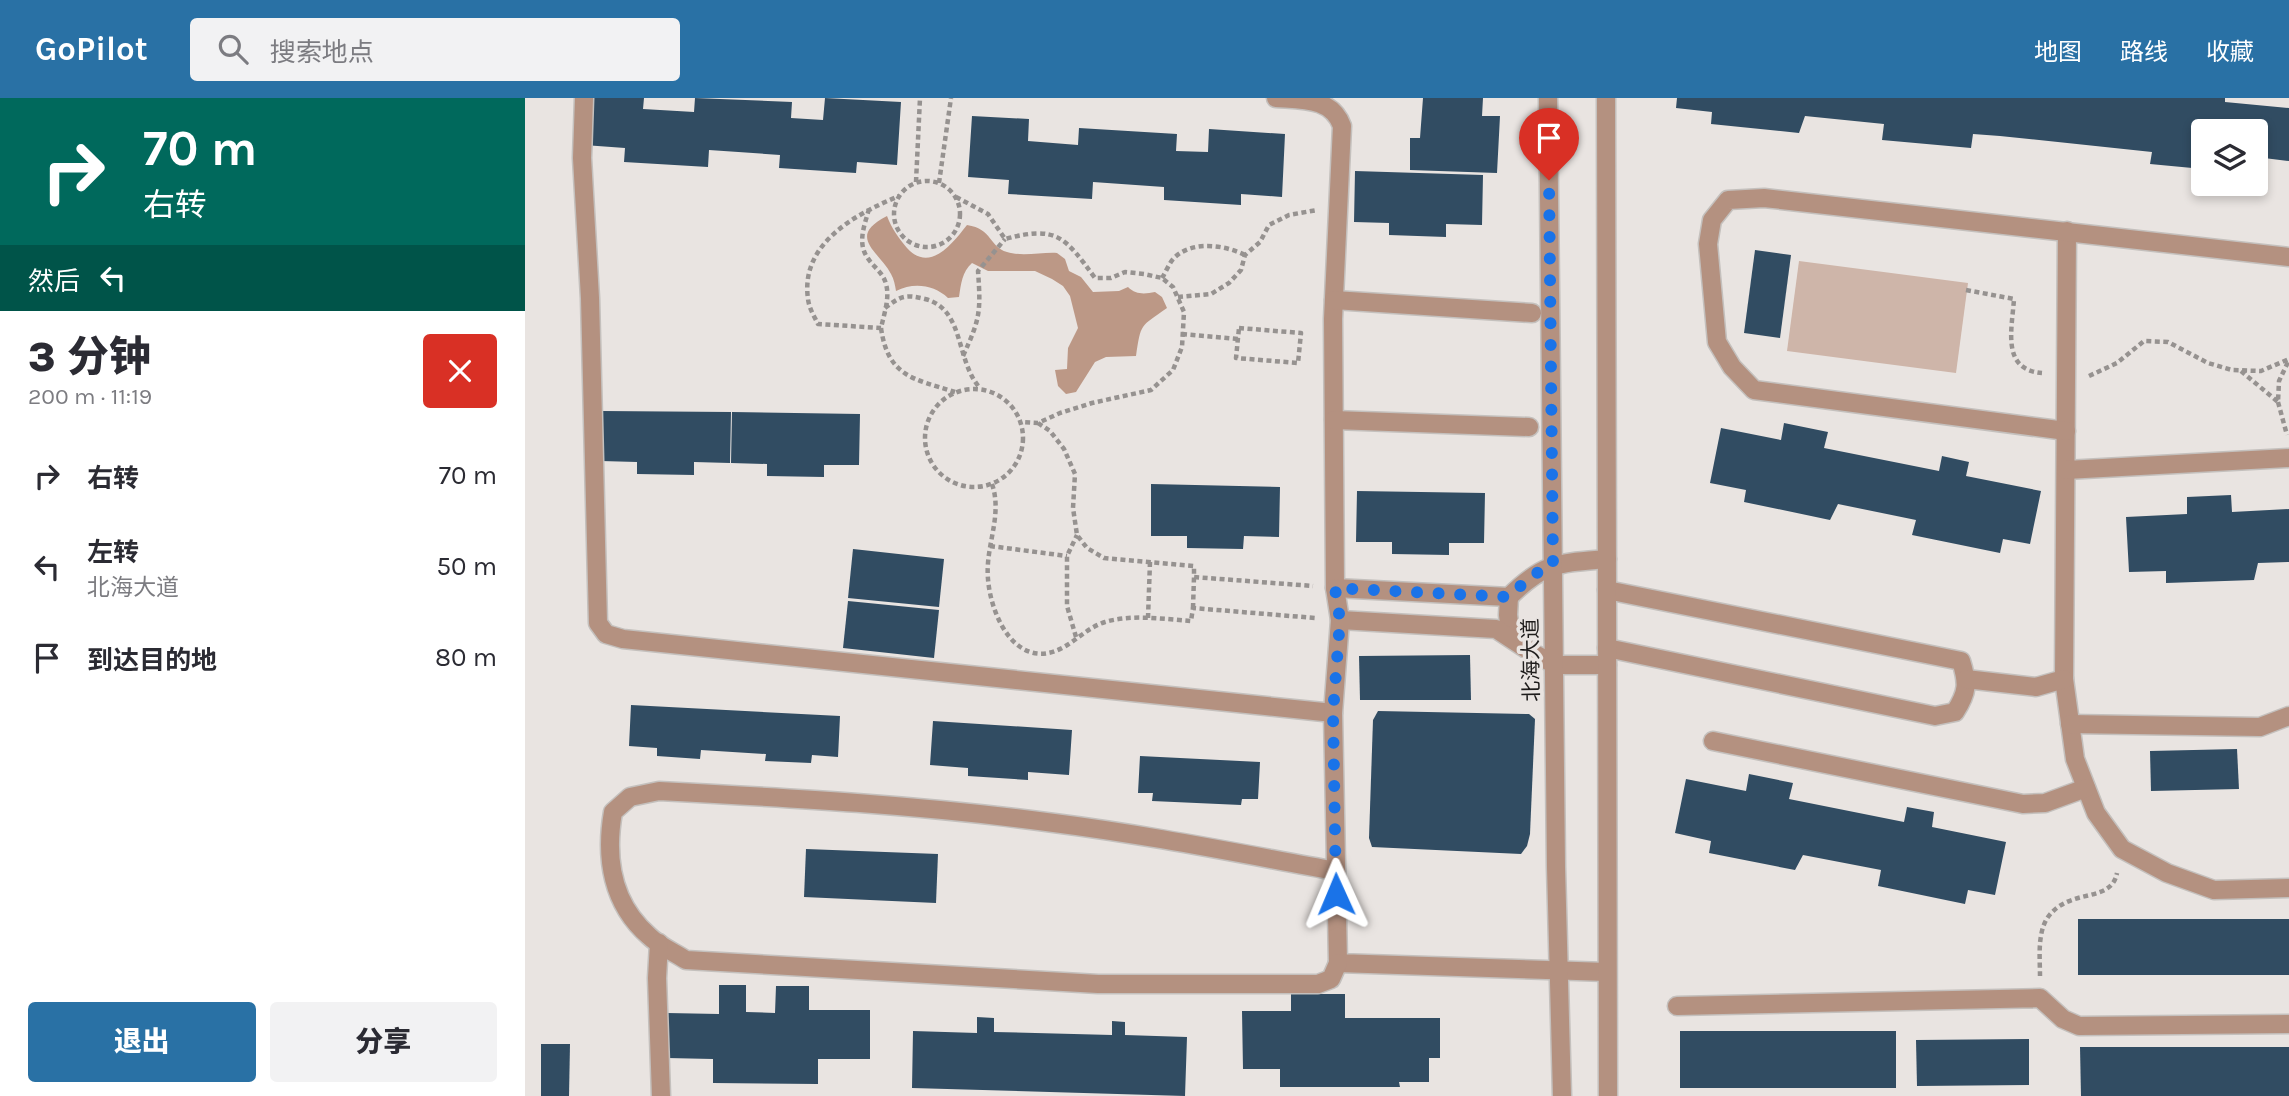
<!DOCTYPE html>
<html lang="zh">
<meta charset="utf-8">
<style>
body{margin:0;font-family:Karla,"Noto Sans SC",sans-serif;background:#f2f2f3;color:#2b2b33;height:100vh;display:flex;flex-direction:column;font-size:26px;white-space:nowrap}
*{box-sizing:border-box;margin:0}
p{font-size:23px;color:#7c7c81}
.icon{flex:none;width:38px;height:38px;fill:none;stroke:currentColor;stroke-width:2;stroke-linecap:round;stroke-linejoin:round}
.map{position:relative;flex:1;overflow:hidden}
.drawer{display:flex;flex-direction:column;background:#fff;width:525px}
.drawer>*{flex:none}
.guide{background:#00695c;color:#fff;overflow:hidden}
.controls{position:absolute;left:1666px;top:21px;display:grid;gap:14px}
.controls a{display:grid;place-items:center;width:77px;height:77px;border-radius:7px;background:#fff;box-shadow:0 4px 10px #0003;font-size:35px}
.pin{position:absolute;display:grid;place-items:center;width:60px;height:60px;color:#fff;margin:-72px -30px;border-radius:50% 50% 50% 0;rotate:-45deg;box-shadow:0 0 7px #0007}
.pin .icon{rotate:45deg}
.me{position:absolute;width:77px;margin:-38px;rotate:359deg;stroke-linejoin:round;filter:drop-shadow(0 0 5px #0008)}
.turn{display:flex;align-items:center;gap:24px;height:147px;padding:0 28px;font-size:32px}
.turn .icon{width:91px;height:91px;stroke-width:2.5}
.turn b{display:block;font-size:49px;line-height:60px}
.then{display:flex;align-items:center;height:66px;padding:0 28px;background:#0003;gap:14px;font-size:26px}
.round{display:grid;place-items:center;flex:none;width:74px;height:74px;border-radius:7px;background:#f2f2f3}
.head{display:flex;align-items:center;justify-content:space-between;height:119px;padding:0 28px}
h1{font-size:42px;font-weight:800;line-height:52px}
.button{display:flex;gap:14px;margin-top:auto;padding:14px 28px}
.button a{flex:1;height:80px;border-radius:7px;background:#2971a5;color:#fff;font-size:28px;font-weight:800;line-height:80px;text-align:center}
.button a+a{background:#f2f2f3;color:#2b2b33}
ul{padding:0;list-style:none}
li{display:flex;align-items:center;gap:21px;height:91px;padding:0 28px}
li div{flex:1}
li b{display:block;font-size:26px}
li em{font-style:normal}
header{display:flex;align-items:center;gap:42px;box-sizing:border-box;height:98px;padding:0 35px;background:#2971a5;color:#fff}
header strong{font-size:33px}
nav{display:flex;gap:38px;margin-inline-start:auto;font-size:24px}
.search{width:490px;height:63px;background:#f2f2f3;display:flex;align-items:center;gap:18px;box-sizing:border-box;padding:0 24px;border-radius:7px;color:#7c7c81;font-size:26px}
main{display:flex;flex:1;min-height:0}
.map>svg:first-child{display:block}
.green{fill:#ceb5a9}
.water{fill:#bc9886}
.building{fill:#314c62}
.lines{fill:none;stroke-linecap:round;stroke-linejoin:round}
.service-casing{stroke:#c4c0bd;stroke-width:21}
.tertiary-casing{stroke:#c4c0bd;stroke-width:21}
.path{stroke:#969290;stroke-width:4.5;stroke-dasharray:5 3.5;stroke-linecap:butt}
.service{stroke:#b49180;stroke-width:18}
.tertiary{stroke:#b49180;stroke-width:18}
.route{stroke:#1a73e8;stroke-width:12;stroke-dasharray:0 21.6}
.labels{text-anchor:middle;stroke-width:7;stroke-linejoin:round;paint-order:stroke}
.street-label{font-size:21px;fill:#1e1c1b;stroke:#e9e4e1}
</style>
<header>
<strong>GoPilot</strong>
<div class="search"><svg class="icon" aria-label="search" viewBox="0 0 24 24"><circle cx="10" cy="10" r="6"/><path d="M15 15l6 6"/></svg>搜索地点</div>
<nav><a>地图</a><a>路线</a><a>收藏</a></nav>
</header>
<main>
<section class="drawer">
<div class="guide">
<div class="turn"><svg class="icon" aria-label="right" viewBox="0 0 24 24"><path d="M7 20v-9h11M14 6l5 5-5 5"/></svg><div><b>70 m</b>右转</div></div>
<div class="then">然后<svg class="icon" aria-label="left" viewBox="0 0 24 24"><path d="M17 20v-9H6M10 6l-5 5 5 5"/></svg></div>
</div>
<div class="head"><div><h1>3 分钟</h1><p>200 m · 11:19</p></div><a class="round" style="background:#d93025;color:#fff"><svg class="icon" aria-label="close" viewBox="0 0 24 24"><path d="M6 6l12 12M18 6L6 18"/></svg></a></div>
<ul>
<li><svg class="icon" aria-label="right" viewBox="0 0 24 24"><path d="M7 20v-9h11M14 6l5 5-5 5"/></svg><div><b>右转</b></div><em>70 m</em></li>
<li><svg class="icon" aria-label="left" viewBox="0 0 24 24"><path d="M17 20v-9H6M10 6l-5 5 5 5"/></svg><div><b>左转</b><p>北海大道</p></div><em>50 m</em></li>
<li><svg class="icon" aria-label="arrive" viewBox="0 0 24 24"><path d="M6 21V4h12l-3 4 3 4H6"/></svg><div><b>到达目的地</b></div><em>80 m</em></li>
</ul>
<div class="button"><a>退出</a><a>分享</a></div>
</section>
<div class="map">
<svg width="1764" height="998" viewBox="0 0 1764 998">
<rect width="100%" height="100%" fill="#e9e4e1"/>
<path class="green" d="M1274,163l169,22 -12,90 -169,-22z"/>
<path class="water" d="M362,118c5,13 11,21 20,32 23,25 45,-4 60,-23 26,4 22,22 40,27 15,5 35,0 50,1l8,6 4,12 12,6 12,15 26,-1 9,-4c8,8 17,7 27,5l7,5 5,11c-27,19 -26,15 -31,48l-30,1 -11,5 -19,30 -10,2 -8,-8 -3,-16 12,-1 1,-21 10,-20 -8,-32 -7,-10 -11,-7 -17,-8h-47l-16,-8c-10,9 -11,21 -13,34l-11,1c-14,-13 -34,-16 -52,-7 -1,-6 -2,-12 -5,-17 -12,-23 -45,-37 -4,-58z"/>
<g class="building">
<path d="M62,0h57l-1,11 51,3 1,-14 97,4 -1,16 32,2 2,-22 76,4 -4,63 -40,-3 -1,11 -77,-5 1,-13 -71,-5 -1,17 -84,-5 1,-14 -41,-3z"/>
<path d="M898,0h60l-1,18h18l-3,57 -87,-3v-32h10z"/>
<path d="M1152,0h548v4l64,6v53l-33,-4v-26h-53v38l-53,-5 2,-12 -152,-16 -27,-2 -2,14 -89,-8 2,-16 -79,-8 -6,17 -88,-9 1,-12 -36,-4z"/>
<path d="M447,18l57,3 -1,22 50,4 1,-17 98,6 -1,17 32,1 1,-23 76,5 -3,63 -41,-3v11l-77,-5v-13l-71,-5 -1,17 -84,-5 1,-14 -41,-3z"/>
<path d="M830,73l128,4 -1,50 -36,-1v13l-57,-2v-12l-35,-1z"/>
<path d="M1230,152l36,5 -11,83 -36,-5z"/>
<path d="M77,313l129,1 -1,51 -36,-1v13l-57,-1v-12l-36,-1z"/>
<path d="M207,314l128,2 -1,51h-35v12l-57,-1v-12l-36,-1z"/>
<path d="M1259,325l44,9 -4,16 115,23 3,-15 27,6 -3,14 75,15 -11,53 -27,-5 -3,14 -88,-18 4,-15 -78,-16 -8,16 -86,-18 2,-12 -36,-7 11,-55 60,12z"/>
<path d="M626,386l129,3 -1,50 -35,-1 -1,13 -56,-1v-12h-36z"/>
<path d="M832,393l128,2 -1,50h-35v12l-57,-1v-12h-36z"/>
<path d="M1706,397l1,17 57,-3v53l-31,1 -4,17 -88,3v-12l-37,1 -3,-55 61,-3v-17z"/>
<path d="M328,451l91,10 -5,48 -91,-9z"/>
<path d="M323,503l91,9 -5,48 -91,-10z"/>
<path d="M945,557l1,45h-111l-1,-44z"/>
<path d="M106,607l209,11 -2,41 -26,-2 -1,8 -46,-2 1,-7 -65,-4 -1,9 -43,-3v-8l-28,-2z"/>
<path d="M853,613l151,3 6,5 -5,115 -3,12 -6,8 -149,-7 -3,-9 4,-118z"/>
<path d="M408,623l139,9 -3,45 -41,-3v8l-60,-4v-8l-38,-3z"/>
<path d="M1712,651l2,40 -88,2 -1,-40z"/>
<path d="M615,658l120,6 -2,37h-16l-1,6 -89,-4 1,-8h-15z"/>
<path d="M1224,676l44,9 -4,16 115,23 3,-15 27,5 -2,15 74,15 -11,53 -27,-5 -3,14 -87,-18 3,-16 -78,-15 -8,15 -86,-17 2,-12 -36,-8 11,-54 60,12z"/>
<path d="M281,751l132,5 -2,49 -132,-6z"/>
<rect x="1553" y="821" width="211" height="56"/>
<path d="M194,887h27v27l29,1 1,-27h33v24h61v49h-52v25l-105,-1v-24l-46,-1v-45l52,1z"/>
<path d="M766,896h54v24h95v40h-11v24h-30l1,5h-120v-18h-37l-1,-58h49z"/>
<path d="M452,919l17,1v14l118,3v-14l13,1v13l62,2 -2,59 -273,-8 1,-57 64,2z"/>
<rect x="1155" y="933" width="216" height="57"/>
<path d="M1504,941v46l-112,1 -1,-46z"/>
<path d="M16,946h29l-1,52h-28z"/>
<path d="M1555,949h209v49h-208z"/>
</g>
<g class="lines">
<g class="service-casing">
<g id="service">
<path d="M59,0l-2,60 8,140 8,325 8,11 17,5 710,74"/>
<path d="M751,0c28,2 56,0 66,28l-9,193 2,269 5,32 -7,93 5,250 269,9"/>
<path d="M1542,133l-3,448 11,80 21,54 26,36 45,24 47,17 75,-2"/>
<path d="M809,202l198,13"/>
<path d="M809,322l195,7"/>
<path d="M1541,333l-312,-41 -22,-23 -15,-25 -9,-98 4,-24 16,-20 36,-2 525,59"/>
<path d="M1541,372l223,-12"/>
<path d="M810,490l174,9c35,-35 50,-34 98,-38"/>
<path d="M984,499l-1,18 3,23"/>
<path d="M815,522l156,9 35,23 19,10 11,3h46"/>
<path d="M1082,550l328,68 20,-4c13,-20 13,-29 6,-51l-354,-71"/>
<path d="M1441,581l70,8 28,-8"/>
<path d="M1545,626l190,3 29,-11"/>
<path d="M1188,643l310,63 22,-1 41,-15"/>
<path d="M811,773c-94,-17 -187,-36 -282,-48 -131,-18 -263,-25 -395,-32l-29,6 -17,15c-8,46 -1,92 36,124 10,10 25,16 37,24l412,24h220l13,-5 7,-16"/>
<path d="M134,845l-2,35 4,118"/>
<path d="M1152,908l363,-8 23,21 16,7 210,-2"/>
</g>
</g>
<g class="tertiary-casing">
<g id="tertiary">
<path d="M1023,0l8,769 6,229"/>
<path d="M1081,0l2,998"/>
</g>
</g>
<g class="path">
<circle cx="402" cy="116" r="33"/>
<path d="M391,84l4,-84"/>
<path d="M414,85l12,-85"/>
<path d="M431,99l32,17 17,25c52,-14 60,-2 90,39h16l14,-6 19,2 18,4 11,9 11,25 -2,35 -9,23 -22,20 -59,13 -32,10 -22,10 -17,-1"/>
<path d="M344,111c-4,15 -12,33 -2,48 6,10 16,15 19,27 4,14 -2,30 -5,44l-63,-4c-4,-8 -9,-16 -10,-25 -8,-56 48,-85 91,-103"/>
<path d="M637,180c4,-6 7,-15 12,-20 18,-18 51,-13 71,-3"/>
<path d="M1441,192l48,9c-2,30 -13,71 28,74"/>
<path d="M653,199l33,-3 18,-11 12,-13 4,-15 15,-13 9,-17 20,-10 28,-5"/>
<path d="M360,210c16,-12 20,-14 40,-9 40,10 30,61 55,89"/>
<path d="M356,230c7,49 33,51 74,64"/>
<path d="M714,230l62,5 -3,30 -62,-5z"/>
<path d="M657,236l56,5"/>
<path d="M438,258c17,-37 18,-44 15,-85l27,-32"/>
<path d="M1716,273l37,31 1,-21 10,-21"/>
<path d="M1564,278l28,-13 27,-22 24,1 40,21 24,7 29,1 28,-12"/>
<circle cx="449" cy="340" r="49"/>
<path d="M1753,304l9,33"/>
<path d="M513,325l12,8 14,18 11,25 -2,34 4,27 10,13 17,10 90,8v11l119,9"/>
<path d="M467,386c11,32 -7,62 -4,95 3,39 30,94 76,68 14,-8 25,-20 41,-25 27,-8 59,-3 86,-1l2,-13 122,10"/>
<path d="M465,448l77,10"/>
<path d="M668,510l1,-31"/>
<path d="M623,520l2,-56"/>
<path d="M551,539l-9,-31v-50l10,-21"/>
<path d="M1515,878c0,-18 -3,-43 8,-59 22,-30 63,-13 69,-44"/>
</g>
<use href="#service" class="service"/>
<use href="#tertiary" class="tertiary"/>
</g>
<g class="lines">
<path class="route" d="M811,796l-3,-181 7,-93 -5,-32 174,9 22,-21 22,-11 -4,-385"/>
</g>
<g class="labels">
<g class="street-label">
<text transform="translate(1006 562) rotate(-91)" y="7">北海大道</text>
</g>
</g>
</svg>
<div class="controls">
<a><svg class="icon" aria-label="layers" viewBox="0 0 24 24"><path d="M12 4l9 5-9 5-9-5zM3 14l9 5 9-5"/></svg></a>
</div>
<div class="pin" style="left:1024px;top:82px;background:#d93025"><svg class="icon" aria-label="arrive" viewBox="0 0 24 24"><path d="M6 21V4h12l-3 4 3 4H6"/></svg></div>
<svg class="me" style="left:811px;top:796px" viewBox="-20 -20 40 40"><path d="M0-17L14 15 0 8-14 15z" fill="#1a73e8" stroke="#fff" stroke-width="4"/></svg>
</div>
</main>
